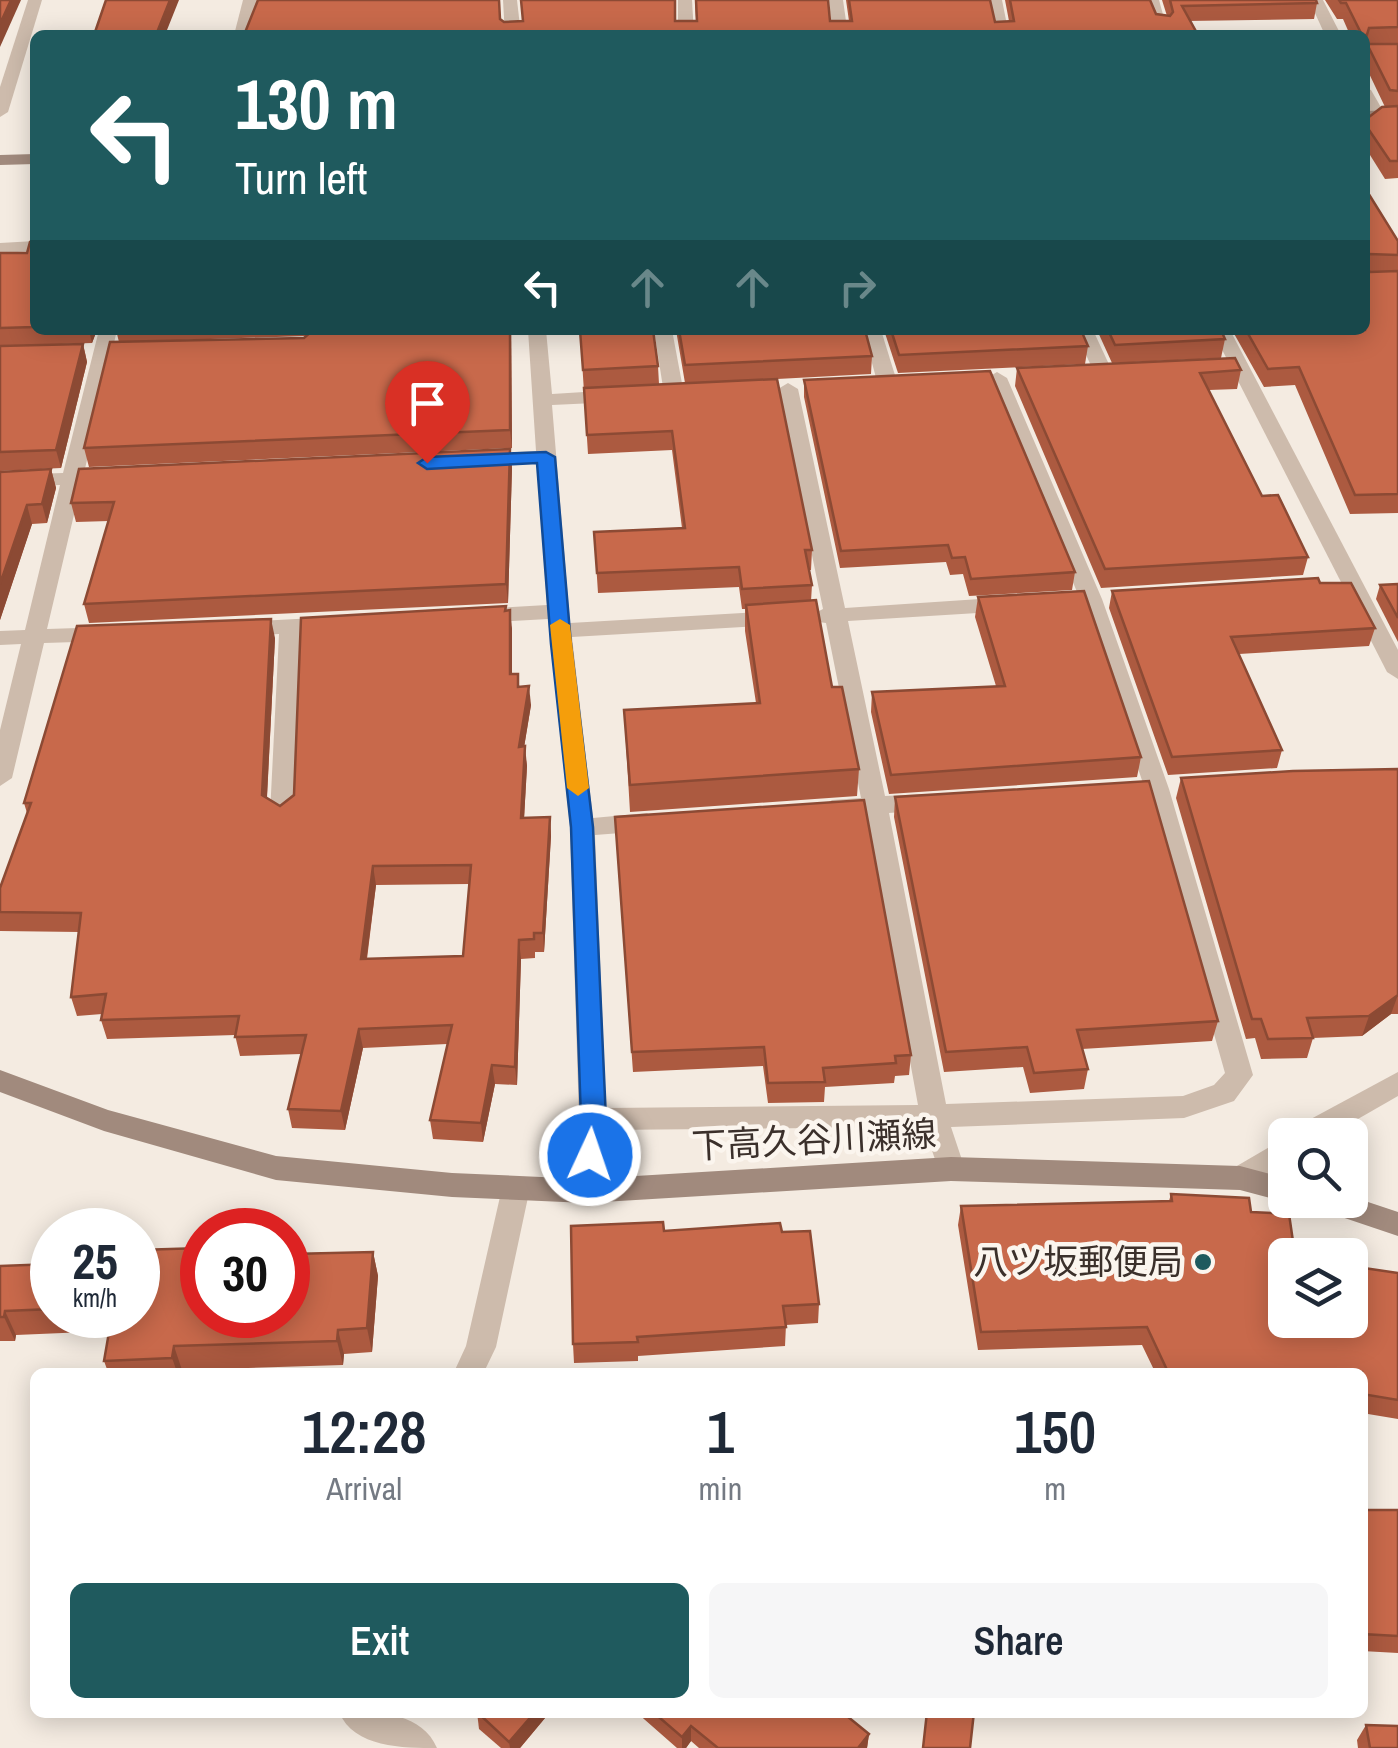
<!DOCTYPE html>
<meta charset="utf-8">
<style>
body{margin:0;font-family:"Archivo Narrow","Noto Sans JP",sans-serif;background:#f6f6f7;color:#1f2937;height:100vh;display:flex;flex-direction:column;font-size:38px;white-space:nowrap}
*{box-sizing:border-box;margin:0}
p{font-size:32px;color:#747a83}
.icon{flex:none;width:55px;height:55px;fill:none;stroke:currentColor;stroke-width:2;stroke-linecap:round;stroke-linejoin:round}
.map{position:relative;flex:1;overflow:hidden}
.panel{position:absolute;left:30px;top:1368px;width:1338px;height:350px;display:flex;flex-direction:column;background:#fff;border-radius:15px;box-shadow:0 5px 25px #0003}
.panel>*{flex:none}
.top-card{position:absolute;left:30px;top:30px;width:1340px;height:305px;border-radius:15px;box-shadow:0 5px 25px #0003;background:#1f5a5e;color:#fff;overflow:hidden}
.controls{position:absolute;left:1268px;top:1118px;display:grid;gap:20px}
.controls a{display:grid;place-items:center;width:100px;height:100px;border-radius:15px;background:#fff;box-shadow:0 5px 25px #0003;font-size:50px}
.speed{position:absolute;left:30px;top:1208px;display:flex;gap:20px;font-size:50px;font-weight:700;text-align:center}
.speed>*{display:grid;place-content:center;width:130px;height:130px;border-radius:50%;background:#fff;box-shadow:0 5px 25px #0003;line-height:1}
.speed small{font-size:25px;font-weight:400}
.speed .limit{border:15px solid #d22;background:#fff;color:#111}
.pin{position:absolute;display:grid;place-items:center;width:85px;height:85px;color:#fff;margin:-102px -42px;border-radius:50% 50% 50% 0;rotate:-45deg;box-shadow:0 0 10px #0007}
.pin .icon{rotate:45deg}
.me{position:absolute;width:110px;margin:-55px;rotate:3deg;stroke-linejoin:round;filter:drop-shadow(0 0 8px #0008)}
.turn{display:flex;align-items:center;gap:35px;height:210px;padding:0 40px;font-size:45px}
.turn .icon{width:130px;height:130px;stroke-width:2.5}
.turn b{display:block;font-size:70px;line-height:85px}
.lanes{display:flex;align-items:center;height:95px;padding:0 40px;background:#0003;justify-content:center;gap:50px;direction:ltr}
.lanes .off{opacity:.35}
.eta{display:flex;justify-content:space-evenly;align-items:center;height:170px;text-align:center}
.eta b{font-size:60px;font-weight:600;line-height:70px}
.primary-button{display:flex;gap:20px;margin-top:auto;padding:20px 40px}
.primary-button a{flex:1;height:115px;border-radius:15px;background:#1f5a5e;color:#fff;font-size:40px;font-weight:600;line-height:115px;text-align:center}
.primary-button a+a{background:#f6f6f7;color:#1f2937}
.map>svg:first-child{display:block}
.lines{fill:none;stroke-linecap:round;stroke-linejoin:round}
.street{fill:#cdbbac;fill-rule:evenodd}
.secondary{fill:#a18a7d;fill-rule:evenodd}
.wall{fill:#ac5a40;fill-rule:evenodd}
.shaded-wall{fill:#8c4a34}
.building{fill:#c8694b;stroke:#8c4a34;stroke-width:2.5;fill-rule:evenodd}
.route{fill:#1a73e8;stroke:#114b97;stroke-width:2.5}
.slow{fill:#f59e0b}
.poi-dot{fill:#1f5a5e;stroke:#fbf5ee;stroke-width:4}
.labels{text-anchor:middle;stroke-width:9;stroke-linejoin:round;paint-order:stroke}
.street-label{font-size:35px;fill:#3b302b;stroke:#fbf5ee}
.poi-label{font-size:35px;fill:#3b302b;stroke:#fbf5ee;text-anchor:end}
</style>
<div class="map">
<svg width="1398" height="1748" viewBox="0 0 1398 1748">
<rect width="100%" height="100%" fill="#f4ebe1"/>
<g class="lines">
<g class="street">
<path d="M28,0h14l-34,112 -8,5v-30z"/>
<path d="M243,0h14l-7,35h-16z"/>
<path d="M503,0h14l4,35h-16z"/>
<path d="M678,0h14l2,35h-16z"/>
<path d="M829,0h14l5,35h-16z"/>
<path d="M988,0h14l7,35h-16z"/>
<path d="M1145,0h14l8,29h-10z"/>
<path d="M1309,0h14l18,35h-16z"/>
<path d="M1365,88l6,2 15,26 -2,3 -14,-3 -5,-9z"/>
<path d="M35,241v10l-35,2v-10z"/>
<path d="M99,330h18l-33,143 26,-1 10,6 -10,6 -29,1 -34,144 62,-2 11,7 -11,7 -65,2 -32,135 -12,8v-56l21,-86 -21,1v-14l25,-1 35,-145 -60,2v-12l63,-2z"/>
<path d="M528,330h18l6,64 64,-4 10,6 -10,6 -64,3 18,218 205,-12 11,7 -11,7 -203,12 21,181 54,-5 12,9 -12,9 -52,4 11,273 312,-3 -53,-291 -33,2 -12,-8 12,-8 29,-2 -35,-175 -14,-2 -3,-5 14,-7 -45,-220 10,-6 10,6 47,219 165,-11 11,7 -11,7 -162,10 37,175 41,-2 12,8 -12,8 -37,3 57,291 237,-8 31,-11 11,-12 -80,-284 -65,-190 -93,-221 10,-6 10,6 95,221 67,190 84,286 -19,26 -50,17 -233,9 14,42 -4,8 -10,4 -10,-4 -17,-50 -318,3 -6,61 -4,8 -10,4 -10,-4 -4,-8 7,-72 -9,-292 -22,-208 -70,4 -11,-7 11,-7 69,-4 -10,-142 -57,3 -10,-6 10,-6 56,-3z"/>
<path d="M654,330h18l12,64 -3,4h-14l-3,-4z"/>
<path d="M863,330h18l17,55 -3,4h-14l-3,-4z"/>
<path d="M1075,330h18l20,43 -3,4h-14z"/>
<path d="M1212,330h18l168,320v29l-11,-7z"/>
<path d="M334,617l8,2 3,5 -3,5 -41,4 -7,181 -12,8 -12,-8 9,-180 -40,2 -11,-7 11,-7z"/>
<path d="M1398,1072v24l-68,39h-38l4,-8z"/>
<path d="M1285,1138v26c-17,10 -35,29 -55,22l-4,-8 4,-8z"/>
<path d="M516,1176l10,4 4,8 -34,159 -12,25h-30l12,-26 36,-158 4,-8z"/>
<path d="M339,1712c34,0 82,-2 98,36 -34,0 -83,0 -98,-36z"/>
</g>
<g class="secondary">
<path d="M1398,110v10l-33,1v-10z"/>
<path d="M35,154v10l-35,1v-10z"/>
<path d="M0,1070l108,40 168,46 176,17 134,6 365,-22 289,9 45,12v22h5l-5,2 -45,-12 -289,-9 -365,22 -134,-6 -176,-17 -172,-49 -104,-39z"/>
<path d="M1350,1196l48,16v24l-83,-28 -4,-8h39z"/>
</g>
</g>
<g class="wall">
<path d="M695,0h133l2,21h19l-3,-21h144l5,22 14,-1 -4,-21h145l6,14 11,2 -5,-16h154l1,3 -3,16 -1070,16 256,-16 4,3 192,-1z"/>
<path d="M1325,0h73v43l-33,1v-9h-15l-7,-16h-6z"/>
<path d="M1367,44h31v134l-13,1 -20,-32v-27l20,-13 -20,-42z"/>
<path d="M1365,188l33,53v272l-48,1 -55,-129 -31,2 -32,-57h133z"/>
<path d="M35,242v88h62l-5,13 -92,3v-93h27z"/>
<path d="M116,330h395l1,118 -423,19 -5,-19 222,-112 -187,6z"/>
<path d="M580,330l78,36 1,18 26,-1 -9,-53h189l7,26 -1,18 -94,5 35,171 -1,20h-2l3,15 -1,16 21,86 27,82 -2,27 -227,16 -6,-102 132,-7 -11,-72v-22h-3l-3,-22 -141,6 -4,-61 88,-4 -10,-78 -84,4z"/>
<path d="M884,330h197l7,16 -3,18 -187,9z"/>
<path d="M1097,330h124l4,9 -4,19 -109,5z"/>
<path d="M83,344l4,18 -26,106 -61,3v-125z"/>
<path d="M1017,368l224,2 -4,19 -28,1 53,106 46,61 -5,18 -202,13 -86,-202z"/>
<path d="M804,380l271,192 -3,18 -103,6 -6,-22 -13,1 -4,-13 -106,6 -36,-171z"/>
<path d="M510,449l2,19 -4,135 -419,20 -5,-19 25,-83 -33,1 -5,-19z"/>
<path d="M51,469l5,19 -9,35 -15,1 -32,96v-148z"/>
<path d="M1320,583l55,45 -6,18 -130,8 43,96 -5,18 -109,7 -59,-167 3,-17z"/>
<path d="M1398,584v58l-22,-43 4,-14z"/>
<path d="M978,597l163,160 -4,20 -248,17 -18,-82 1,-20 124,-6 -21,-69z"/>
<path d="M506,611l6,18v45l19,31 -7,42 3,19 -3,52 26,-1 1,19 -7,116h-9v6l-14,1 -4,126 -22,-1 -12,58 -50,-3 -3,-19 17,-76 -84,4 -18,82 -53,-2 -4,-19 13,-55 -61,2 -5,-21 -128,4 -6,-19 1,-6 -25,2 -6,-19 8,-65 -79,-1v-43l27,-75 -3,-10 251,-165 -8,160 13,8zM469,884l-6,72 -96,3 9,-74z"/>
<path d="M1398,769v245h-7l-29,22 -49,2 -6,20 -46,1 -6,-21 -9,1 -70,-241 5,-20z"/>
<path d="M895,797l323,224 -6,20 -130,8 6,20 -4,20 -54,4 -7,-26 -79,5 -50,-255z"/>
<path d="M616,837l295,218 -2,20 -14,1 -1,7 -69,4 -1,15 -56,1 -5,-37 -130,6z"/>
<path d="M1171,1194l80,18 34,108 113,-47v146l-36,-6v-41h-207l-13,-27 -164,5 -20,-125 3,-19 208,-5z"/>
<path d="M664,1231l118,1 37,72 -1,19 -32,2 -1,21 -147,10v5l-64,2 -1,-19z"/>
<path d="M291,1245l3,9 79,-2 5,24 -6,76 -28,2 -1,11 -161,5v2h-74l-4,-11 5,-30 -93,4 -1,6h-15v-75l52,-2v51h86z"/>
<path d="M1362,1510h36v143l-36,-2z"/>
<path d="M477,1712h73l-30,36h-19l-22,-19z"/>
<path d="M636,1712h206l27,22 -2,14h-168l-8,-7 -5,7h-9z"/>
<path d="M1366,1725l32,23h-40l-1,-8z"/>
</g>
<g class="shaded-wall">
<path d="M11,0h10l-21,47v-23z"/>
<path d="M170,0h9l-14,35h-9z"/>
<path d="M89,330h8l-5,13z"/>
<path d="M510,330h1l1,118 -2,-18z"/>
<path d="M83,344l4,18 -26,106 -5,-18z"/>
<path d="M510,449l2,19 -4,135 -2,-19z"/>
<path d="M51,469l5,19 -9,35 -5,-19z"/>
<path d="M27,505l5,19 -32,96v-36z"/>
<path d="M510,610l2,19v65l-2,-20z"/>
<path d="M271,619l4,19 -9,176 -4,-19z"/>
<path d="M529,686l2,19 -10,61 -2,-19z"/>
<path d="M525,746l2,20 -4,71 -2,-19z"/>
<path d="M550,817l1,19 -7,116 -1,-19z"/>
<path d="M373,866l3,19 -12,93 -3,-19z"/>
<path d="M519,940l2,19 -4,126 -2,-18z"/>
<path d="M1398,995l-7,19 -29,22 7,-20z"/>
<path d="M359,1029l4,19 -18,82 -4,-19z"/>
<path d="M492,1065l3,19 -12,58 -2,-19z"/>
<path d="M373,1252l5,24 -6,76 -5,-24z"/>
<path d="M5,1311l11,24 -1,6 -11,-24z"/>
<path d="M338,1330l6,24 -1,11 -6,-24z"/>
<path d="M174,1346l8,24v2h-5l-5,-14z"/>
<path d="M535,1712h15l-30,36h-10l-1,-6z"/>
<path d="M691,1726v15l-5,7h-4v-11z"/>
<path d="M869,1734l-2,14h-9z"/>
</g>
<g class="building">
<path d="M0,0h11l-11,24z"/>
<path d="M106,0h64l-14,35h-62z"/>
<path d="M258,0h241l1,19 4,3 19,-1 -2,-21h154v21h22l-1,-21h132l2,21h22l-3,-21h141l5,22 19,-1 -4,-21h140l6,14 14,2 3,-4 -3,-12h146l1,3 -135,3 16,29h-954z"/>
<path d="M1339,0h59v27l-29,1 -4,13v-6h-3l-16,-32h-5z"/>
<path d="M1367,44h31v47l-8,-1z"/>
<path d="M1398,106v55h-8l-25,-37v-4l17,-13z"/>
<path d="M1365,188l33,53v14l-29,-1 -3,14 4,4 28,-1v223l-43,1 -56,-128 -31,2 -22,-39h119z"/>
<path d="M30,242h5v85l-35,1v-75h27z"/>
<path d="M313,330h197v100l-426,18 26,-106 194,-4z"/>
<path d="M580,330h73l5,36 -75,4z"/>
<path d="M679,330h186l7,26 -187,9z"/>
<path d="M891,330h190l7,16 -189,9z"/>
<path d="M1108,330h113l4,9 -110,6z"/>
<path d="M83,344l-27,106 -56,2v-106z"/>
<path d="M1235,358l6,12 -41,3 62,123 16,-1 30,62 -203,12 -88,-201z"/>
<path d="M990,371l85,201 -104,7 -6,-22 -13,1 -4,-13 -107,6 -37,-171z"/>
<path d="M777,379l35,171h-7l7,35 -70,4 -3,-22 -142,6 -3,-41 91,-4 -13,-97 -85,4 -3,-47z"/>
<path d="M510,449l-4,135 -422,20 30,-102 -43,1 8,-34z"/>
<path d="M51,469l-9,35 -15,1 -27,79v-112z"/>
<path d="M1318,578l2,5h31l24,45 -144,9 51,113 -110,7 -60,-166z"/>
<path d="M1398,584v34l-18,-33z"/>
<path d="M1084,591l57,166 -250,18 -19,-83 133,-6 -27,-89z"/>
<path d="M816,600l16,87h10l17,82 -229,16 -6,-75 136,-7 -14,-98z"/>
<path d="M506,606l-1,5 5,-1v64h8v13l11,-1 -10,61 6,-1 -4,72 29,-1 -7,116h-9v6l-15,1 -4,127 -23,-2 -11,58 -51,-3 22,-95 -93,4 -18,82 -53,-2 18,-74 -71,2 4,-21 -138,4 5,-26 -35,3 10,-84 -81,-1v-24l31,-85h-7l53,-177 194,-7 -9,176 18,11 14,-11 7,-177zM471,865l-8,91 -102,3 12,-93z"/>
<path d="M1398,769v226l-29,21 -62,2 6,20 -45,1 -7,-20h-9l-71,-241 112,-7z"/>
<path d="M1149,781l69,240 -141,9 11,39 -54,4 -7,-26 -81,5 -51,-255z"/>
<path d="M864,800l47,255 -16,1 1,7 -73,5 2,14 -57,1 -4,-36 -132,5 -17,-235z"/>
<path d="M1171,1194l78,4 2,14 38,2 6,41h-10v65h65v-54l48,7v127l-36,-6v-22h-51l-14,-2 -11,2h-118l-21,-45 -166,5 -20,-126 211,-5z"/>
<path d="M663,1222l1,9 116,-8 2,9 28,-1 9,73 -36,2 3,21 -149,10 1,5 -65,2 -2,-118z"/>
<path d="M288,1245h3l-1,9 83,-2 -6,76 -29,2 -1,11 -163,5 -2,12 -68,3 8,-46h26v-65l64,-2v67h86z"/>
<path d="M52,1264v45l-47,2 -1,6h-4v-51z"/>
<path d="M1362,1510h36v126l-36,-2z"/>
<path d="M477,1712h58l-26,30z"/>
<path d="M653,1712h189l27,22 -11,14h-140l-27,-22 -9,11z"/>
<path d="M927,1712h47l-4,36h-47z"/>
<path d="M1366,1725l32,1v22h-28z"/>
</g>
<path class="route" d="M546,452l9,5 16,187 22,183 13,293 -7,43 -9,3 -9,-3 -4,-8 4,-35 -10,-293 -20,-183 -14,-181 -110,6 -9,-6 9,-6z"/>
<path class="slow" d="M560,619l10,6 19,163 -11,8 -11,-8 -17,-163z"/>
<circle class="poi-dot" cx="1203" cy="1262" r="10"/>
<g class="labels">
<g class="street-label">
<text transform="translate(814 1140) rotate(-3)" y="12">下高久谷川瀬線</text>
</g>
<g class="poi-label">
<text x="1183" y="1274">八ツ坂郵便局</text>
</g>
</g>
</svg>
<div class="controls">
<a><svg class="icon" aria-label="search" viewBox="0 0 24 24"><circle cx="10" cy="10" r="6"/><path d="M15 15l6 6"/></svg></a>
<a><svg class="icon" aria-label="layers" viewBox="0 0 24 24"><path d="M12 4l9 5-9 5-9-5zM3 14l9 5 9-5"/></svg></a>
</div>
<div class="speed"><div>25<small>km/h</small></div><div class="limit">30</div></div>
<div class="pin" style="left:427px;top:463px;background:#d93025"><svg class="icon" aria-label="arrive" viewBox="0 0 24 24"><path d="M6 21V4h12l-3 4 3 4H6"/></svg></div>
<svg class="me" style="left:590px;top:1155px" viewBox="-20 -20 40 40"><circle r="17" fill="#1a73e8" stroke="#fff" stroke-width="3"/><path d="M0-11L8 9 0 5-8 9z" fill="#fff"/></svg>
<div class="top-card">
<div class="turn"><svg class="icon" aria-label="left" viewBox="0 0 24 24"><path d="M17 20v-9H6M10 6l-5 5 5 5"/></svg><div><b>130 m</b>Turn left</div></div>
<div class="lanes"><svg class="icon" aria-label="left" viewBox="0 0 24 24"><path d="M17 20v-9H6M10 6l-5 5 5 5"/></svg><svg class="icon off" aria-label="ahead" viewBox="0 0 24 24"><path d="M12 20V5M6 11l6-6 6 6"/></svg><svg class="icon off" aria-label="ahead" viewBox="0 0 24 24"><path d="M12 20V5M6 11l6-6 6 6"/></svg><svg class="icon off" aria-label="right" viewBox="0 0 24 24"><path d="M7 20v-9h11M14 6l5 5-5 5"/></svg></div>
</div>
<section class="panel">
<div class="eta">
<div><b>12:28</b><p>Arrival</p></div>
<div><b>1</b><p>min</p></div>
<div><b>150</b><p>m</p></div>
</div>
<div class="primary-button"><a>Exit</a><a>Share</a></div>
</section>
</div>
